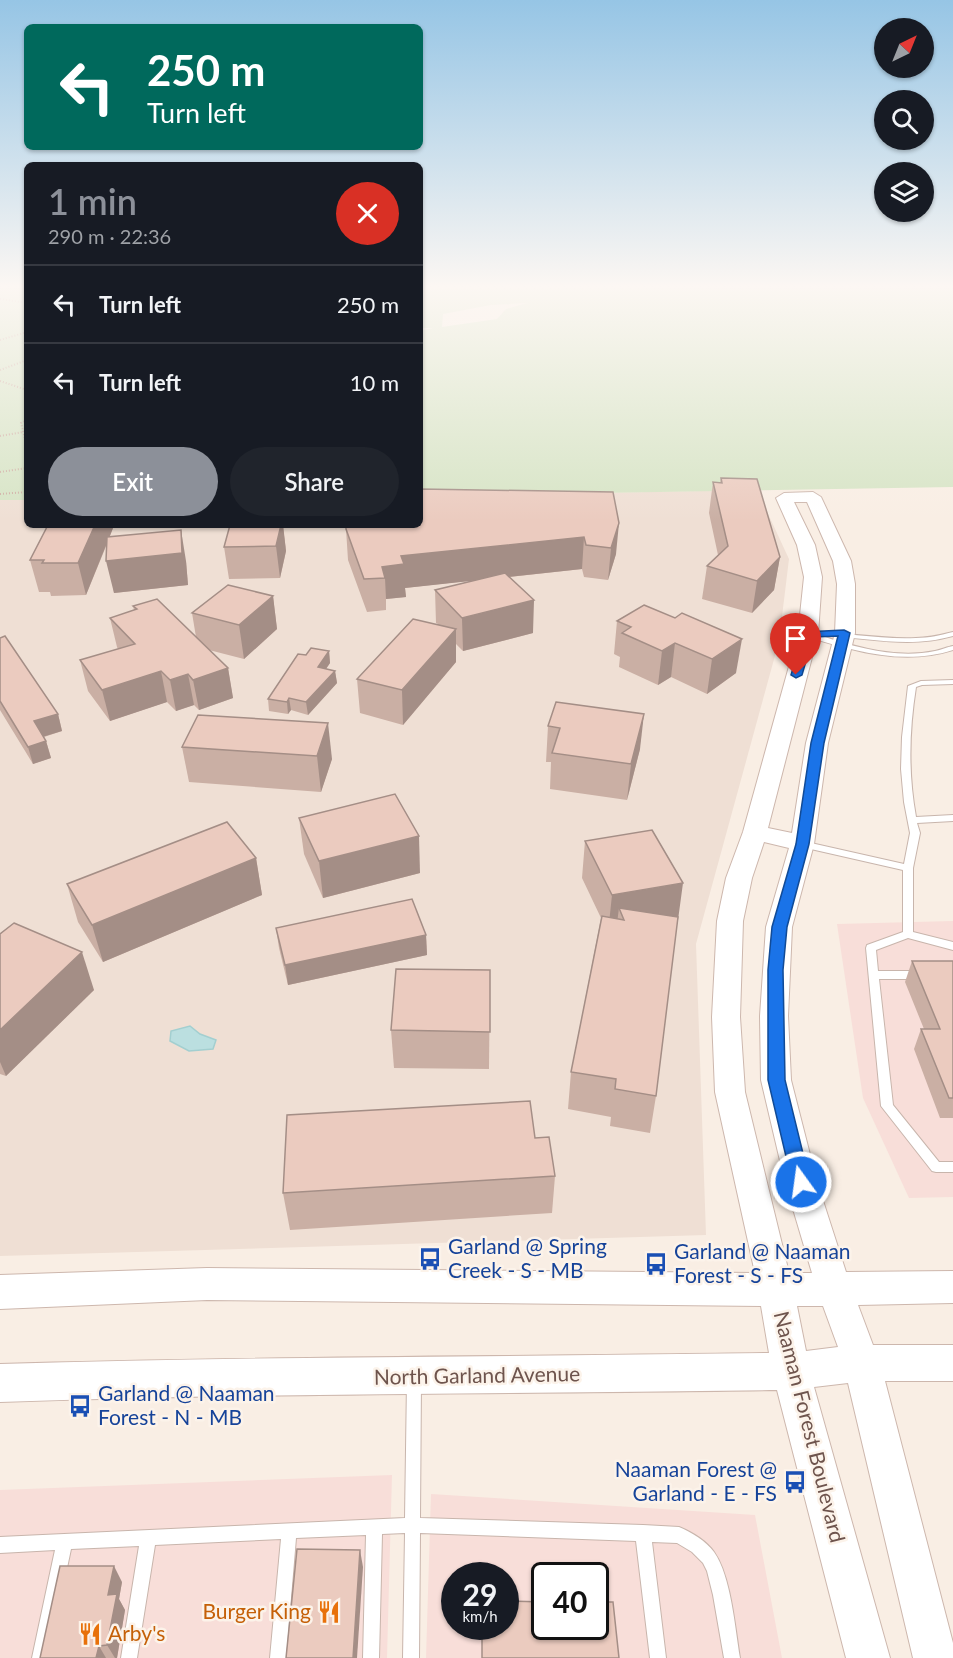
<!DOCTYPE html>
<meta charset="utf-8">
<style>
body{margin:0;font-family:Lato,sans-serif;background:#20242c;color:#f1f3f6;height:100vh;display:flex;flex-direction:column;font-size:22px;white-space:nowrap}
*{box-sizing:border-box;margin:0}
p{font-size:20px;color:#9ea1a6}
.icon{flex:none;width:33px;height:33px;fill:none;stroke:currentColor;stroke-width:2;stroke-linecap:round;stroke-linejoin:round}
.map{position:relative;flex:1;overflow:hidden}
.sheet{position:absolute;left:24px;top:162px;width:399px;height:366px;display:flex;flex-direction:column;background:#171b24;border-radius:9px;box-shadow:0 2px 4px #0004}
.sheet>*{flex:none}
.banner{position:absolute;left:24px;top:24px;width:399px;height:126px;border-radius:9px;box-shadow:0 2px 4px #0004;background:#00695c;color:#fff;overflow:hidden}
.needle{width:39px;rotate:43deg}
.tools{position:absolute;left:874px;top:18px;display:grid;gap:12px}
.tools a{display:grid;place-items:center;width:60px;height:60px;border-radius:50%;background:#171b24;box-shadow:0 2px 4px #0004;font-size:30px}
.speed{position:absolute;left:441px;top:1562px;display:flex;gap:12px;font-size:30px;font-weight:700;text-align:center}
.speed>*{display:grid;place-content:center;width:78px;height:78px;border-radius:50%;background:#171b24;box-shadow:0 2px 4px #0004;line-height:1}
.speed small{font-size:15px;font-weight:400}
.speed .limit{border:3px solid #111;border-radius:9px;background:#fff;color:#111}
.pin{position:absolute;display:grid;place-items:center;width:51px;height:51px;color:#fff;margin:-62px -26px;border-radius:50% 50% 50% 0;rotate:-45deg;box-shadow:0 0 6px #0007}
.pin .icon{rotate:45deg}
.me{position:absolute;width:66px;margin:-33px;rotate:346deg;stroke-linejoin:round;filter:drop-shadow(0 0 4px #0008)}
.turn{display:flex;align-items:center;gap:21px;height:126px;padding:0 24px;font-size:27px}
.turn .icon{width:78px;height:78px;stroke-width:2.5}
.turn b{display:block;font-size:42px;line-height:51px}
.round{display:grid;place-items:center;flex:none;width:63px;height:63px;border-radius:32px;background:#20242c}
.summary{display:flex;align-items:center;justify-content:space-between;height:102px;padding:0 24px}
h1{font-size:36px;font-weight:600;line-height:45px;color:#8c9099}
.primary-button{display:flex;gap:12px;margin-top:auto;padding:12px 24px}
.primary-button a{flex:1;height:69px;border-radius:36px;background:#8c9099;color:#fff;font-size:24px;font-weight:600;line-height:69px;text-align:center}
.primary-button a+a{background:#20242c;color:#f1f3f6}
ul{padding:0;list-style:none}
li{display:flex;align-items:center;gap:18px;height:78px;padding:0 24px;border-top:2px solid #363941}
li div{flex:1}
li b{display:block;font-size:22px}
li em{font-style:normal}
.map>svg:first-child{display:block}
.residential{fill:#efdfd4}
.commercial{fill:#f8ded9;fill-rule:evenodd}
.green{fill:#d6e4c5;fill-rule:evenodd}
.water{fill:#bbdfe0;stroke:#a3cfd0;stroke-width:1.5}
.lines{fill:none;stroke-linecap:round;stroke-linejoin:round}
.lane-casing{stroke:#c8b5ac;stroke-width:2}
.secondary-casing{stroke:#cdb7ad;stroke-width:2}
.path{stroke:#cfaea3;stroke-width:2;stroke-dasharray:1 2;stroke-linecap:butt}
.lane{fill:#fff;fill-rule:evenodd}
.secondary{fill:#fff;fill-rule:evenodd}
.wall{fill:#caafa4}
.shaded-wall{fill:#a48e86}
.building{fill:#ebcbbf;stroke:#a48e86;stroke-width:1.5}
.route{fill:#1a73e8;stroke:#114b97;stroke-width:1.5}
.labels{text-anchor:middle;stroke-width:5;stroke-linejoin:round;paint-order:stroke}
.near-transit-label{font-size:21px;fill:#164399;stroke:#fcf3ea;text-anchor:start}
.near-street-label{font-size:21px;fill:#6e544d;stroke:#fcf3ea}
.near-food-label{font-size:21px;fill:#c56008;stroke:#fcf3ea;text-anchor:end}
</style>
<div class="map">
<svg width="953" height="1658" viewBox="0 0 953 1658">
<rect width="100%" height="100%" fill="#f9eee4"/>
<path class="residential" d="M757,490l32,69 -10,82 -83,303 10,291 -706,21v-756h27v25h393v-29z"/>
<g class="commercial">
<path d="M953,921v276l-44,1 -46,-100 -26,-174z"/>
<path d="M392,1475l-5,183h-387v-168z"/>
<path d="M431,1494l324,21 27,143h-356zM454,1575h52v51h-52zM544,1575h52v51h-52z"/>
</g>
<g class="green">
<path d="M27,288v212h-27v-212z"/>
<path d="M953,288v199l-533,9v-165l13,-3h-13v-39zM527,303l-21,6 -9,10 -55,8 1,-13 48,-9z"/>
</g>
<path class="water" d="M190,1026l10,8 16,6 -3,9 -24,2 -19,-10 1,-10z"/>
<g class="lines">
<g class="lane-casing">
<g id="lane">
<path d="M805,632c36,-1 74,8 111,6 13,0 25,-3 37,-6v4c-47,13 -84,1 -131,0 36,12 76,23 113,15 6,-1 12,-4 18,-5v4c-50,16 -99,1 -148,-14z"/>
<path d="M953,680v4l-31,1 -6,2c-7,44 -8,86 0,130l37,-2v6l-36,2 3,10 -7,35v64l40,10v8l-45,-12 -32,12 2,21h41l4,1 1,3 -1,3 -4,1h-40l14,126 46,57h14v10h-17l-4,-1 -51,-65 -15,-158 1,-3 36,-13v-62l-101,-23 -5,-3 5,-3 102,23 6,-31 -6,-31 -3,-33 1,-32 6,-51 13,-5z"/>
<path d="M414,1374l5,2 2,5 -1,137 223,7 36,2c12,5 27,14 35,25 17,24 21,76 26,106h-16l-11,-63 -6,-24 -4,-8 -11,-11 -15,-9 -25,-1 14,116h-16l-14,-117 -216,-8 -1,125h-16l2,-125 -23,1 -3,124h-16l3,-123 -70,3 -10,120h-16l11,-119 -126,6 -18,113h-16l18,-112 -68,3 -23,109h-16l23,-108 -55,3v-16l405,-19 2,-137 2,-5z"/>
</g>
</g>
<g class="secondary-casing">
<path id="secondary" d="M813,492l8,5 30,64 4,23v49l-27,110 -14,101 -22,83 -4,89 3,64 26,102 29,90 107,-1v32l-95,2 15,40h80v36h-68l68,262v15h-40l-65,-275 -34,4 76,271h-44l-69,-268c-259,4 -518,3 -777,12v-38c256,-8 513,-7 769,-11l-8,-47 -554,-6 -207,9v-34l207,-7 548,5 -40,-181 -3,-75 5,-96 9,-43 17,-46 55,-198 6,-57 -7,-32 -21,-47 8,-5zM794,502h13l26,59 4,23 -2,49 -29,110 -14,90 -24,-5 50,-194 4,-57 -7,-32zM764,842l25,6 -23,79 -6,89 1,64 24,102 27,91h-23l-44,-181 -5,-75 3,-96 9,-43zM797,1306h26l15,41 -32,4z"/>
</g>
<g class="path">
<path d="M0,299l27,4"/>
<path d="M0,340l27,-8"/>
<path d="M0,370l27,-10"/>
<path d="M0,381l27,9"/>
<path d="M27,420l-6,3 6,24"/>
<path d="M0,436l23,-4"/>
<path d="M0,472l27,-4"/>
<path d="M0,494l27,-2"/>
</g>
<use href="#lane" class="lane"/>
<use href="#secondary" class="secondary"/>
</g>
<g class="wall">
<path d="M721,478l59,79 -6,33 -22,23 -50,-14 5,-33 11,-11 -9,-42 4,-31 7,1z"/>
<path d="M613,492l3,62 -8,26 -24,-3 -2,-8 -73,8 24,56 -70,18 -7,-7v18l-53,63 -43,-12 -3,-34 81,-55 -2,-1 -1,-33 41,-10 -71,8 1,9 -20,2v11l-19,2 -19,-52 -2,-31z"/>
<path d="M48,525h65v3l-3,8 76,25 2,24 -74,8 -7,-49 -21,51 -35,1 -1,-4h-11l-9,-32z"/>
<path d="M230,525h53l3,26 -6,27 -51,1 -5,-32z"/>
<path d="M273,596l4,33 -33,30 -35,-9 19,18 5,30 -34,12 -5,-5 -18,6 -9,-9 -57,19 -22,-30 -8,-31 38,-11 -1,-2 -7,-29 24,-8 -1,-4 63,31 -4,-24z"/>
<path d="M644,605l92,68 -29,21 -36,-17 -13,8 -39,-18 1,-10 -6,-3 3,-33z"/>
<path d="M0,638l58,76 4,17 -18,6 2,4 5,17 -18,6 -33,-54z"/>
<path d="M329,651l1,12 -4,6 9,2 2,12 -29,32 -17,-5 -3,4 -19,-3 -1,-12 38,-44z"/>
<path d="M556,702l84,47 -13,51 -77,-11 1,-27h-5l2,-36z"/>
<path d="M198,715l134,44 -11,33 -132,-10 -7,-35z"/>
<path d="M299,818l121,55 -97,25 -19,-44z"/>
<path d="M585,841l93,76 -22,179 -6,37 -40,-7 1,-9 -43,-8 3,-37 30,-154 -19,-40z"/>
<path d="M256,858l6,37 -159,67 -25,-40 -11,-38z"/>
<path d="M276,928l150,7 1,20 -139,30 -9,-37z"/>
<path d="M0,934l94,56 -88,86 -6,-2z"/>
<path d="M912,961h41v157h-13l-26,-69 7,-20h3l-19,-47z"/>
<path d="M490,970l-1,99 -95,-1 -3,-38z"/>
<path d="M535,1138l20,38 -3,37 -262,17 -7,-37z"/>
<path d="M122,1582l-3,17 6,11 -8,48h-77z"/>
<path d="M475,1626h31l-24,5h-7z"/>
</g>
<g class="shaded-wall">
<path d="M619,523l-3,31 -8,26 3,-32z"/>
<path d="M95,525h18v3l-27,67 -8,-32z"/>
<path d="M281,525h2l3,26 -6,27 -4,-32z"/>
<path d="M181,530l5,31 2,24 -74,8 -8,-32z"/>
<path d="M584,537l-2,32 -177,19 1,9 -20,2 -1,-21 -3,-11 19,-11z"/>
<path d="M780,557l-6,33 -22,23 5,-32z"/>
<path d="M273,596l4,33 -33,30 -5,-34z"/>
<path d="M534,600l-1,33 -70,18 -1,-33z"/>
<path d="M456,629v33l-53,63 -1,-35z"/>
<path d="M742,639l-6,34 -29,21 5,-35z"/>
<path d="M675,643l-4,34 -13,8 4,-34z"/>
<path d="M329,651l1,12 -11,16 -1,-12z"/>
<path d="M228,668l5,30 -34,12 -6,-30z"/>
<path d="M161,671l6,31 -57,19 -8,-31z"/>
<path d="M335,671l2,12 -29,32 -2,-13z"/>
<path d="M188,674l6,31 -18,6 -6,-31z"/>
<path d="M289,698l2,12 -3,4 -1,-12z"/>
<path d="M58,714l4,17 -23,7 -5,-17z"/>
<path d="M644,714l-4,35 -13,51 4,-36z"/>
<path d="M328,723l4,36 -11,33 -4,-36z"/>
<path d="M46,741l5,17 -18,6 -5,-17z"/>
<path d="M419,836l1,37 -97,25 -4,-37z"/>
<path d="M256,858l6,37 -159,67 -11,-37z"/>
<path d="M683,883l-5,37h-54l-5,-12 -3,23 -8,2 4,-38z"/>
<path d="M426,935l1,20 -139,30 -3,-20z"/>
<path d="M82,952l12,38 -88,86 -6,-14v-32z"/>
<path d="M360,1550l3,17 -6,91h-4z"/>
<path d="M114,1566l8,16 -3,17 6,11 -8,48h-2l-8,-13 1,-50z"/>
<path d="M99,1646l7,12h-10z"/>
</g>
<g class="building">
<path d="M721,478l36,1 23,78 -23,24 -50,-15 21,-20 -15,-64 9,1z"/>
<path d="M420,489l193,3 6,31 -8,25 -25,-3 -2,-8 -183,19 3,8 -22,3 3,11 -21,1 -18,-50v-4h74z"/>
<path d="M48,525h47l-17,38h-36l2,-3h-14z"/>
<path d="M230,525h51l-5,21 -52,1z"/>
<path d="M181,530l1,23 -76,8 1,-24z"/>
<path d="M505,573l29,27 -72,18 -27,-28z"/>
<path d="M228,585l45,11 -34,29 -47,-12z"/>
<path d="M157,599l71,69 -35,12 -5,-6 -18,6 -9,-9 -59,19 -22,-30 55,-16 -25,-26 27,-9 -4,-3z"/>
<path d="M644,605l31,13 7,-5 60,26 -30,20 -37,-16 -13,8 -40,-18 9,-6 -14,-6z"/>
<path d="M413,619l43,10 -54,61 -45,-11z"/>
<path d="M5,636l53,78 -24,7 12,20 -18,6 -28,-46v-63z"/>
<path d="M311,648l18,3 -11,16 17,4 -29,31 -17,-4 -2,4 -19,-3 30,-45 8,1z"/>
<path d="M556,702l88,12 -13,50 -79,-11 8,-25 -12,-2z"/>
<path d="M198,715l130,8 -11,33 -135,-9z"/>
<path d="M395,794l24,42 -100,25 -20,-43z"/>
<path d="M227,822l29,36 -164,67 -25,-41z"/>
<path d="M652,830l31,53 -71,12 -27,-54z"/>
<path d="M412,899l14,36 -141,30 -9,-37z"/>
<path d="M619,908l59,9 -22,179 -41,-7 1,-10 -45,-7 31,-156 22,4z"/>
<path d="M14,923l68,29 -82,78v-96z"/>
<path d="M912,961h41v137h-4l-28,-69h19z"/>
<path d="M396,969l94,1v62l-99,-2z"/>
<path d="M530,1101l5,37 14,-1 6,39 -272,17 4,-78z"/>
<path d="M297,1549l63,1 -7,108h-67z"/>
<path d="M60,1566h54l-6,29 9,-1 -10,51 -8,1 -3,12h-56z"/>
<path d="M506,1601l38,1v24h52v-24h17l6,56h-137v-32h24z"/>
</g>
<linearGradient id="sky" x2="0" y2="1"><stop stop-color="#96c5e5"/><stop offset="0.55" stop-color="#fcf7f3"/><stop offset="1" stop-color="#fcf7f3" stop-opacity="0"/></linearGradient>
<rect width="953" height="521" fill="url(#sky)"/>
<path class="route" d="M844,630l6,3 -26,110 -15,101 -22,83 -4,43 2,110 25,102 -2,6 -7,2 -7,-2 -2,-6 -24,-102v-110l4,-43 24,-83 15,-101 27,-107 -25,1 -11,38 -6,3 -5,-3 13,-43z"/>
<defs>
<g id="bus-bare" transform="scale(1.8)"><path d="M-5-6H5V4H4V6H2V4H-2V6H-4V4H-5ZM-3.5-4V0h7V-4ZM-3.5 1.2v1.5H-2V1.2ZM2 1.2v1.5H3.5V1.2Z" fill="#1a4fb4" stroke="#fcf3ea" stroke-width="2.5" paint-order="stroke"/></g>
<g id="restaurant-bare" transform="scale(1.8)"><path d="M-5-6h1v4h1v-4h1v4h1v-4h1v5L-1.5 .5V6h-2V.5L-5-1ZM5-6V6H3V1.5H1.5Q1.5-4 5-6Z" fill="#e8710a" stroke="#fcf3ea" stroke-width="2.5" paint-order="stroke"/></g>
</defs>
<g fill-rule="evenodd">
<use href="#bus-bare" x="430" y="1259"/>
<use href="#bus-bare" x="656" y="1264"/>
<use href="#bus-bare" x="80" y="1406"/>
<use href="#bus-bare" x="795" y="1482"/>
<use href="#restaurant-bare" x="329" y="1612"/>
<use href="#restaurant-bare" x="90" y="1634"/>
</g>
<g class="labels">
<g class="near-transit-label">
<text x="448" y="1254">Garland @ Spring<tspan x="448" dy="24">Creek - S - MB</tspan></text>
<text x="674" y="1259">Garland @ Naaman<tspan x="674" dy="24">Forest - S - FS</tspan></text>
<text x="98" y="1401">Garland @ Naaman<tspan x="98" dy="24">Forest - N - MB</tspan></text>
<text x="777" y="1477" text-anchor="end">Naaman Forest @<tspan x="777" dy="24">Garland - E - FS</tspan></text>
</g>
<g class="near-street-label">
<text transform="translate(477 1376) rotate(-1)" y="7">North Garland Avenue</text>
<text transform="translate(809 1427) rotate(76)" y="7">Naaman Forest Boulevard</text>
</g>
<g class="near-food-label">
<text x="311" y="1619">Burger King</text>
<text x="108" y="1641" text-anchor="start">Arby's</text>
</g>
</g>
</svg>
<div class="tools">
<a><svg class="needle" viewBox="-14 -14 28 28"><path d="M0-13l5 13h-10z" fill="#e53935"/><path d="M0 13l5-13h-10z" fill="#9ea1a6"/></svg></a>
<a><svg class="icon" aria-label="search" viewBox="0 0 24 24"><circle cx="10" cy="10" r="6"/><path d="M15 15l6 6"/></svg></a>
<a><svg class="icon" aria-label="layers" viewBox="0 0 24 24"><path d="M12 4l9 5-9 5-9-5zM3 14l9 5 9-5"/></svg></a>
</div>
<div class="speed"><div>29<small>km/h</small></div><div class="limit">40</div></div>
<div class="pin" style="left:796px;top:675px;background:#d93025"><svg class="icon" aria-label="arrive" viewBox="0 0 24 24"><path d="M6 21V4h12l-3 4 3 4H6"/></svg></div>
<svg class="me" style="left:801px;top:1182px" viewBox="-20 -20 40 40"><circle r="17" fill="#1a73e8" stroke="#fff" stroke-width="3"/><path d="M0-11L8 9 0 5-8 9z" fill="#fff"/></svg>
<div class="banner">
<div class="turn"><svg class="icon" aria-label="left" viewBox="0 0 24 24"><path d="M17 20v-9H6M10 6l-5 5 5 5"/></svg><div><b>250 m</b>Turn left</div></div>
</div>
<section class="sheet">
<div class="summary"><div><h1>1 min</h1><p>290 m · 22:36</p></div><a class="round" style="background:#d93025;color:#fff"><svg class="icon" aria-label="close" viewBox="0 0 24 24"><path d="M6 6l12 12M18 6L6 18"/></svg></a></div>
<ul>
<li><svg class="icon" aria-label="left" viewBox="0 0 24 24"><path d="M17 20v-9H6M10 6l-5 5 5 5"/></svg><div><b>Turn left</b></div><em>250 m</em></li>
<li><svg class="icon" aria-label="left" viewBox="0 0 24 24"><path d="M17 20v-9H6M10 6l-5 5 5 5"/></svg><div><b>Turn left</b></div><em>10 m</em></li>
</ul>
<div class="primary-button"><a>Exit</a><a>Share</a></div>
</section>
</div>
